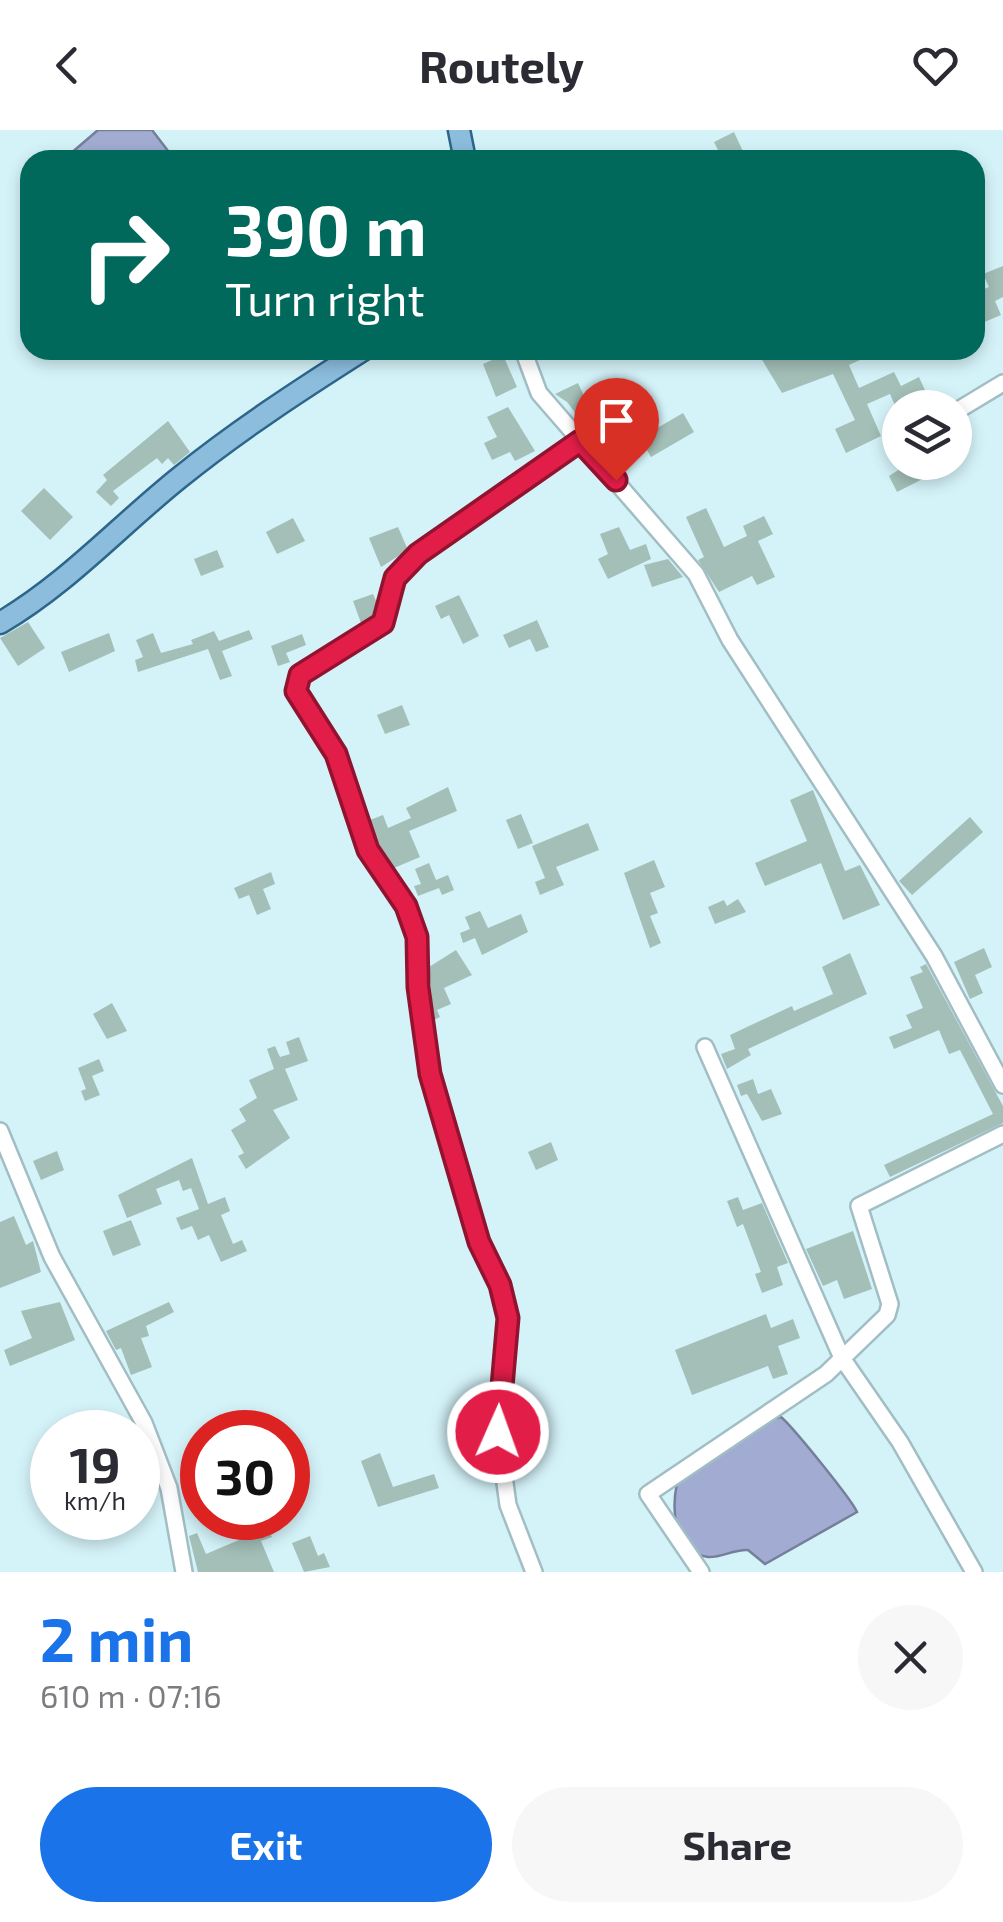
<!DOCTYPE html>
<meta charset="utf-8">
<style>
body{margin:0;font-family:"Exo 2",sans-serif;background:#f7f7f7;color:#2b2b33;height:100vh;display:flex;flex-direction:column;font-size:38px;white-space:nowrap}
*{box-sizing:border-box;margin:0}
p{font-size:32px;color:#7c7c81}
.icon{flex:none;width:55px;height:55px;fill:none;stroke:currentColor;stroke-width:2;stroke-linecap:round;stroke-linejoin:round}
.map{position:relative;height:1442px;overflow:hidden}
.details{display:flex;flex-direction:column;background:#fff;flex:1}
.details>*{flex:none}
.hud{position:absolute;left:20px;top:20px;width:965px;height:210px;border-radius:30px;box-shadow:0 5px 15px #0003;background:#00695c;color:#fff;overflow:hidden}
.tools{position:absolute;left:882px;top:260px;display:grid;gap:20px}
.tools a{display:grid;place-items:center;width:90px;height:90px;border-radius:50%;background:#fff;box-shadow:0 5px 15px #0003;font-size:50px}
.speed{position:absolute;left:30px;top:1280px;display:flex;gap:20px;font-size:50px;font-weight:700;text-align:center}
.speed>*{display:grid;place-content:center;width:130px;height:130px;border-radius:50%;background:#fff;box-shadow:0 5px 15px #0003;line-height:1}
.speed small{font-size:25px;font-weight:400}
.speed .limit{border:15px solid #d22;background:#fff;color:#111}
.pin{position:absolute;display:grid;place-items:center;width:85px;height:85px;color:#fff;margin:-102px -42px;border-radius:50% 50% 50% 0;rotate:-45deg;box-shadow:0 0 10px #0007}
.pin .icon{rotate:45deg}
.me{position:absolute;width:110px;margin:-55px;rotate:2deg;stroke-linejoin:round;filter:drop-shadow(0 0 8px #0008)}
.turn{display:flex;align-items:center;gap:35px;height:210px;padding:0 40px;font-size:45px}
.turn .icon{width:130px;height:130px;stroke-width:2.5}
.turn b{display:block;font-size:70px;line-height:85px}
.round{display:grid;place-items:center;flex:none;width:105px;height:105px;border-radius:52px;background:#f7f7f7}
.overview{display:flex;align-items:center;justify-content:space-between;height:170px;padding:0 40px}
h1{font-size:60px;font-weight:700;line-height:75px;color:#1a73e8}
.primary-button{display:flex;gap:20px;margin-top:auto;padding:20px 40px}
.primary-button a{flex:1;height:115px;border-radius:60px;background:#1a73e8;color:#fff;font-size:40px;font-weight:700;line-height:115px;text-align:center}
.primary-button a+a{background:#f7f7f7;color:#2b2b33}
header{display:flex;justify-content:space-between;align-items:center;height:130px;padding:0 40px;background:#fff;font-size:45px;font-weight:700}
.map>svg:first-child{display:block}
.water{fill:#a2acd2;stroke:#757f9a;stroke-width:2.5}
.building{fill:#a3bfb8}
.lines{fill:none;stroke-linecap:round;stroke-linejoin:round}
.minor-casing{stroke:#a1bec4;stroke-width:20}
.major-casing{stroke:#2d668a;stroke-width:25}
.minor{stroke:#fff;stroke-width:15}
.major{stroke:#8cbddd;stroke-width:20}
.route-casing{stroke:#92132f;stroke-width:25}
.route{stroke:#e11d48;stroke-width:18}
</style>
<header><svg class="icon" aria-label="back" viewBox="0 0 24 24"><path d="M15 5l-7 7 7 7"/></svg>Routely<svg class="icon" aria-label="heart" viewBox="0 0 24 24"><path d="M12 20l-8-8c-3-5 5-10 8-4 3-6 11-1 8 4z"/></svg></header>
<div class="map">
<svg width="1003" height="1442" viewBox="0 0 1003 1442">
<rect width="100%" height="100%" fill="#d4f3f9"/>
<g class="water">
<path d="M98,0h54l23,30h-112z"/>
<path d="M781,1287c12,10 71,83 76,95l-92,52 -17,-14c-14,-1 -27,8 -40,7 -36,-4 -36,-50 -31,-74l91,-63z"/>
</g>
<g class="building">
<path d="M734,2l13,28h-24l-9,-18z"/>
<path d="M1003,136v31l-8,4 6,14 -26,11v-13l7,-3 -7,-17 14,-6 -6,-13z"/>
<path d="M764,220h57l5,10 20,-10h36l-33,15 10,23 35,-16 7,14 18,-9 11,24 -13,7h-21l-6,-14 -23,10 14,32 -35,17 -11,-24 20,-9 -22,-46 -51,19 -24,-40z"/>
<path d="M503,225l14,32 -21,10 -13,-33z"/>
<path d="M578,253l6,13 10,-5 8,29 -4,2 11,23 9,-4 6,12 -13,6 -44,-57 -12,-8z"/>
<path d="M508,277l27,44 -20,10 -5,-9 -18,8 -8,-17 13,-6 -10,-20z"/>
<path d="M683,283l11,19 -43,25 -11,-19z"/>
<path d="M168,291l22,31 -16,13 -6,-7 -6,6 -5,-6 -44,33 6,7 -8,8 -15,-14 11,-12 -4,-5z"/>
<path d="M911,332h45l-59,30 -8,-16z"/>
<path d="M44,358l29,29 -23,23 -29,-29z"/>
<path d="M706,378l18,39 23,-11 -4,-10 21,-10 9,18 -15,7 17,36 -18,8 -5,-9 -33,16 -21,-32 6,-3 -18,-40z"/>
<path d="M293,388l12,23 -28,13 -11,-22z"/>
<path d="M398,397l10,23 -27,17 -12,-29z"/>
<path d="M619,397l11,23 16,-6 5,15 -43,20 -10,-20 10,-5 -8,-20z"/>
<path d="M217,420l7,17 -23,9 -7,-17z"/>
<path d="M668,429l15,18 -31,10 -8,-22z"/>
<path d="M373,464l4,9 -4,13 -12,7 -8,-22z"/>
<path d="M459,465l20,41 -16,8 -14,-29 -8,4 -6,-13z"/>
<path d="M537,490l12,27 -13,5 -6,-13 -21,9 -6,-13z"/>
<path d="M28,492l17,26 -27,18 -18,-28z"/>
<path d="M249,500l4,9 -31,12 10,25 -12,4 -12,-31 -70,23 -3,-12 8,-3 -7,-17 17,-7 8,20 32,-9 -2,-4 23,-9 5,10z"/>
<path d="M109,503l6,18 -46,21 -8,-20z"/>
<path d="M302,504l4,11 -20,8 4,9 -12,4 -7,-20z"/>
<path d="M402,575l8,20 -25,9 -8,-19z"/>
<path d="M448,657l9,24 -48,20 11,26 -26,11 -16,-23 -8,-25 13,-5 5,13 23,-10 -5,-10z"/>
<path d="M813,660l32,81 15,-6 20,40 -37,15 -22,-57 -56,23 -10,-23 52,-22 -17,-41z"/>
<path d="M521,684l12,29 -15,6 -12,-29z"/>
<path d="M970,687l13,15 -71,63 -13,-14z"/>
<path d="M588,693l11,27 -43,17 8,18 -24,10 -5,-13 10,-4 -13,-32z"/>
<path d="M654,730l11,27 -15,6 8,20 -8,3 11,27 -11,5 -26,-75z"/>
<path d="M429,733l7,17 12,-5 6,15 -12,5 -3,-7 -21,8 -4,-10 7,-2 -6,-15z"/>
<path d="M271,742l4,12 -12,5 8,20 -14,6 -8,-20 -10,4 -5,-11z"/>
<path d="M738,769l8,13 -31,12 -7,-17 16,-7 3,6z"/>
<path d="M480,781l8,17 33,-14 7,18 -46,23 -7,-17 -12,5 -3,-10 10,-4 -5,-12z"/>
<path d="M984,818l8,19 -17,8 8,18 -13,6 -16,-37z"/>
<path d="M456,820l16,25 -28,13 7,16 -14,6 3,7 -6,3 -5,-53z"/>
<path d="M850,823l17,41 -119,55 3,6 -24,14 -6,-15 14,-5 -5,-14 62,-29 2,5 39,-17 -11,-27z"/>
<path d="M926,834l77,142v17l-113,54 -6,-12 109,-51 -33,-64 -11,4 -10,-24 -45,19 -5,-12 23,-9 -6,-13 17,-7 -13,-31 13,-5 -3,-5z"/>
<path d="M112,873l15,28 -20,8 -14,-25z"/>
<path d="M299,907l9,24 -23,8 13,31 -25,10 17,28 -44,31 -8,-13 6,-3 -13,-23 15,-9 -7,-12 18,-11 -8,-18 25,-11 -7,-20 8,-3 5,11 10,-3 -4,-12z"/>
<path d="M99,929l5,12 -12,5 8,19 -15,6 -4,-10 5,-2 -8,-21z"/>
<path d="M753,949l5,15 13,-5 11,25 -20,7 -15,-27 -6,2 -4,-11z"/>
<path d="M551,1012l7,18 -22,10 -8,-18z"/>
<path d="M57,1021l7,19 -23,10 -8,-19z"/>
<path d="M192,1028l16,46 17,-7 5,14 -9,4 12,29 9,-4 5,11 -26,11 -12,-27 -11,5 -6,-14 -11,4 -5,-12 23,-9 -8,-21 -8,3 -4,-11 -23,9 6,15 -35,14 -9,-23z"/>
<path d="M738,1067l5,13 19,-7 26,60 -11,4 6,18 -21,8 -7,-19 6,-2 -18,-48 -6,3 -10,-26z"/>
<path d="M14,1086l12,29 7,-4 8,31 -41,16v-66z"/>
<path d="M131,1090l10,25 -28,11 -10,-25z"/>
<path d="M853,1101l19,58 -28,10 -7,-19 -14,6 -17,-37z"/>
<path d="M60,1172l15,38 -65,26 -6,-16 28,-12 -11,-27z"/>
<path d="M169,1172l5,10 -28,14 3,10 -8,2 11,29 -21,8 -10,-27 -5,2 -10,-19z"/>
<path d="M766,1184l5,14 22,-9 7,19 -22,8 10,28 -15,5 -5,-13 -76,29 -17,-45z"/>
<path d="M380,1323l13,34 41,-13 5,14 -61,19 -17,-46z"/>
<path d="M238,1388h25l9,19 -11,4 13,31h-76l-9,-36 8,-3 9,21 40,-17z"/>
<path d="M310,1406l8,20 6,-3 6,14 -26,5 -12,-29z"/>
</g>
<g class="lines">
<g class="minor-casing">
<g id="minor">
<path d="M523,220l16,43 157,181 34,66 204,316 69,129"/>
<path d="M955,282l48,-29"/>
<path d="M705,917l137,311 58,84 74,130"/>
<path d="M0,1001l52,126 92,166 25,65 15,84"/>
<path d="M534,1442l-26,-67 -10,-73 10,-114 -8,-33 -21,-43 -49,-168 -12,-87 -1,-50 -11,-31 -38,-56 -32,-96 -41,-63 6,-16 82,-52 12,-45 24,-24 160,-113"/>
<path d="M701,1442l-53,-78 178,-120 61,-59 3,-11 -31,-98 144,-72"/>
</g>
</g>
<g class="major-casing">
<g id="major">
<path d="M459,0l6,30"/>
<path d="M0,493c68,-40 118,-96 179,-145 58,-47 121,-88 184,-128"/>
</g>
</g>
<use href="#minor" class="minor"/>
<use href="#major" class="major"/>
</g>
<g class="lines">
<g class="route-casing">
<path id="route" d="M498,1302l10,-114 -8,-33 -21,-43 -49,-168 -12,-87 -1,-50 -11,-31 -38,-56 -32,-96 -40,-63 4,-16 83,-52 12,-45 23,-24 162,-113 36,39"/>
</g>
<use href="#route" class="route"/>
</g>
</svg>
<div class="tools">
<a><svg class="icon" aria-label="layers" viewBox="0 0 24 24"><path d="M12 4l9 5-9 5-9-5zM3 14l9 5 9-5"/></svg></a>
</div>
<div class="speed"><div>19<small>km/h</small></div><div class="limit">30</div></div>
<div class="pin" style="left:616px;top:350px;background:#d93025"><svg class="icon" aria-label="arrive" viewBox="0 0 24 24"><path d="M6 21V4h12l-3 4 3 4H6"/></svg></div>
<svg class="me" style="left:498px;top:1302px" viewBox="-20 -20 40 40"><circle r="17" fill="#e11d48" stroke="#fff" stroke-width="3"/><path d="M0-11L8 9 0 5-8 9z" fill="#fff"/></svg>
<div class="hud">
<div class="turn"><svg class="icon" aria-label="right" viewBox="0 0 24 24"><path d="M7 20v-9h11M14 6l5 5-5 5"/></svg><div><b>390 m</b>Turn right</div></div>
</div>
</div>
<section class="details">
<div class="overview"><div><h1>2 min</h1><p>610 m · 07:16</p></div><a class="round"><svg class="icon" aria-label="close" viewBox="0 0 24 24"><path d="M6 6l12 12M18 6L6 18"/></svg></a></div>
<div class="primary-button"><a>Exit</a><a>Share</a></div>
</section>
